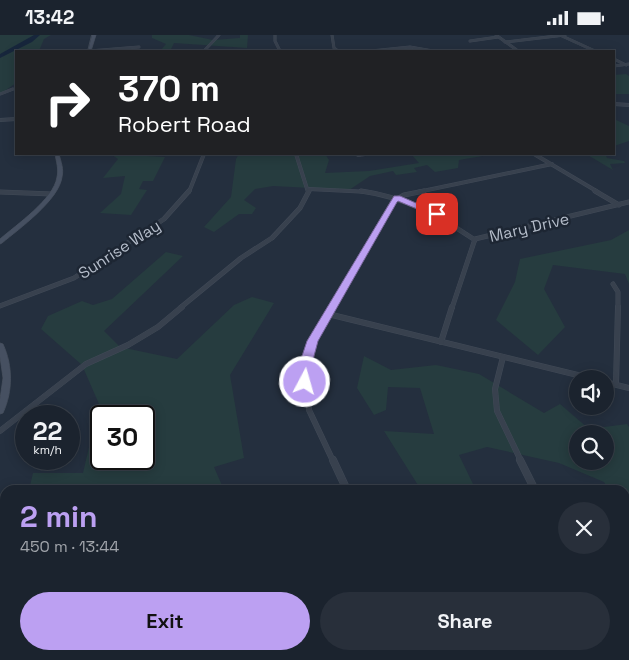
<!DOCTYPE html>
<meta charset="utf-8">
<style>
body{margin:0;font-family:"Space Grotesk",sans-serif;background:#282f3a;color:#f1f3f6;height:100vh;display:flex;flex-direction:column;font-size:19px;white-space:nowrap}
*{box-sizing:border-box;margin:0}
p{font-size:16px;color:#a0a4aa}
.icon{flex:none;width:28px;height:28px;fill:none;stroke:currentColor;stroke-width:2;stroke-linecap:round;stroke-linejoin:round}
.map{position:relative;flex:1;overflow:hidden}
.drawer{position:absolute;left:0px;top:450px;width:630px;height:175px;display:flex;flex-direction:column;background:#1b232e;border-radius:15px 15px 0 0;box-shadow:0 2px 12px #0003,0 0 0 1px #39404a}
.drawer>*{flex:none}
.top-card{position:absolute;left:15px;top:15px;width:600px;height:105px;border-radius:0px;box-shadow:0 2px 12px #0003,0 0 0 1px #39404a;background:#202124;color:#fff;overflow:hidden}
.buttons{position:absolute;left:569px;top:335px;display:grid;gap:10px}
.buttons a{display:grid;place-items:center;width:45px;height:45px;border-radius:50%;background:#1b232e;box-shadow:0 2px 12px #0003,0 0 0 1px #39404a;font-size:25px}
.speed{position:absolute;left:15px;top:370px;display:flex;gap:10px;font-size:25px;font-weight:700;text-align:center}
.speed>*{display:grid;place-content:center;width:65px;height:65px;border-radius:50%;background:#1b232e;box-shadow:0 2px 12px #0003,0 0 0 1px #39404a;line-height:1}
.speed small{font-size:12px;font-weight:400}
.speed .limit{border:2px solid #111;border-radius:8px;background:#fff;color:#111}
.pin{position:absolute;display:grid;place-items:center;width:42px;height:42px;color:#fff;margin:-21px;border-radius:10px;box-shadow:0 2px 8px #0006}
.me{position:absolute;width:55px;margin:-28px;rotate:6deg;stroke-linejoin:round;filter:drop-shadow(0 0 4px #0008)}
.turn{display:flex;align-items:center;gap:18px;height:105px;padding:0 20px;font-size:22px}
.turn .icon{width:65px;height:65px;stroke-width:2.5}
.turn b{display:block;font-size:35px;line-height:42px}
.round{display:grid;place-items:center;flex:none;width:52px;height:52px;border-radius:26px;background:#282f3a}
.summary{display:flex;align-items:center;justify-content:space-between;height:85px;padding:0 20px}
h1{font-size:30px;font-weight:800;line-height:38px;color:#bca0f2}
.button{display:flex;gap:10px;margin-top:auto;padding:10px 20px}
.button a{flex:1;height:58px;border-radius:30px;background:#bca0f2;color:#111;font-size:20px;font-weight:800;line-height:58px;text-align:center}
.button a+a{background:#282f3a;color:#f1f3f6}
.status{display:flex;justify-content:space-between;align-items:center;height:35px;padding:0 25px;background:#1b232e;direction:ltr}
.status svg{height:14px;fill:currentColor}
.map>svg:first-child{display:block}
.green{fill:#263c3f;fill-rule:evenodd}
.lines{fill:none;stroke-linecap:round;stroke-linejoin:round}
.river{fill:#17263c;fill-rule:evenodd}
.street-far4-casing{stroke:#414a57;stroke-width:3}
.street-far3-casing{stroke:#414a57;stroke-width:4}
.street-far2-casing{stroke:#414a57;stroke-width:5}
.street-far1-casing{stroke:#414a57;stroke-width:6}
.street-casing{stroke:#414a57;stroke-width:8}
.secondary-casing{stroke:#414a57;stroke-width:1}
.street-far4{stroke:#38414e;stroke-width:2.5}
.street-far3{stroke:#38414e;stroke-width:3}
.street-far2{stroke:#38414e;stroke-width:4}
.street-far1{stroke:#38414e;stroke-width:5}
.street{stroke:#38414e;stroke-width:7}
.secondary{fill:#465061;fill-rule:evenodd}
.route{fill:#bca0f2;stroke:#7a689d}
.labels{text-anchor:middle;stroke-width:5;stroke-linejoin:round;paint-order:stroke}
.street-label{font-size:16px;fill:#b4bcc9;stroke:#1d2633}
</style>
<div class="status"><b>13:42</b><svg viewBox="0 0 49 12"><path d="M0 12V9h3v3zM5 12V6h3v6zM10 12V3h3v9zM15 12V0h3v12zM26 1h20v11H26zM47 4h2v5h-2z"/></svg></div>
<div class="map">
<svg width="629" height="625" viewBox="0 0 629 625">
<rect width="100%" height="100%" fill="#242f3e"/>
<g class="green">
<path d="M0,0h51l-7,4 -5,12h-23v32l-16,11z"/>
<path d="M152,0h37l24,5 27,-2v-3h8l-1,13 -73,-5 -3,6 2,2h-16l4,-1 5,-6 -14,-6z"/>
<path d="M626,39l3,2v18h-15v-19z"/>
<path d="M614,84l15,7v15l-15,5z"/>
<path d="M111,119l54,3 -12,24h-10l-4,8 8,1 -16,25 -31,-2 21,-19 4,-18 -22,2 15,-19z"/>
<path d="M239,119h86l4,6 -4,13 44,-2 50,-8 -8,-9h83l-35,6 -1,8 -23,4 -8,-7 -13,3 3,4 -21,3 -3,-4 -23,5 -21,14 -76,-4 -18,3 -11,11 12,8 -4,6h-13l-25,18 -10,-5 27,-30 5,-38z"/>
<path d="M586,119h19l2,4 17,3 1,2 -15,1 3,6z"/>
<path d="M629,195v54l-4,-10 -72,-9 -9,24 21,38 -27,28 -42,-35 19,-38 5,-23 91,-19z"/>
<path d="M166,217l17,4 -79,75 16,16 57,12 57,-54 18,-8 22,6 -44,72 14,83 -30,9 10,23h-195l4,-17h50l16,-69 -17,-39 -41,-36 7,-13 34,-15 11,4 19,-6zM101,381h43v43h-43z"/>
<path d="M364,321l27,14 45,-5 43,9 65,39 16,-9 29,25 38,-5 2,3v105l-4,-8v-34h-16l-5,-8 -45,-19 -72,-16 -28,8 14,29 -4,6h-48l-37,-59 50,3 -14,-46 -32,-1 -2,23 -12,5 -17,-27zM578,399h27v27h-27z"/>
<path d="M38,620h157l-1,5h-157z"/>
<path d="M525,620h58l4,5h-59z"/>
</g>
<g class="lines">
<path class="river" d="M34,0h6l-8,7 -32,16v-4z"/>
<g class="street-far4-casing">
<g id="street-far4">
<path d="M275,0v6l5,10"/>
<path d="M332,0l2,13 4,3"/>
<path d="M496,0l22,16"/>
<path d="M562,1l33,15"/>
<path d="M470,6l28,-4"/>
<path d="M505,7l60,-7"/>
<path d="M89,16l50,-4"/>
<path d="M204,16l15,-16"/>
<path d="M371,16l39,-4 23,4"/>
<path d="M614,24l12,6"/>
<path d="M614,31l15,-2"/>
<path d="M0,59l13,-5"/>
</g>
</g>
<g class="street-far3-casing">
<g id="street-far3">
<path d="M614,69l15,1"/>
<path d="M0,85l16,-1"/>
<path d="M296,119l12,38"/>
<path d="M534,119l64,38"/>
<path d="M358,120l7,-1"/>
<path d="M309,154l61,3"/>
<path d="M0,157h3"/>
<path d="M189,157l15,-38"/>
<path d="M418,157l134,-28"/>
</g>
</g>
<g class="street-far2-casing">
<g id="street-far2">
<path d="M361,156c44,6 78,25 114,49"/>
<path d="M595,156l24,14"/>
<path d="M0,157l52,2"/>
<path d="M613,249l5,8v16"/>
<path d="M0,271l74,-28 90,-59 25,-28"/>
<path d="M180,273l61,-50 31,-20 28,-30 9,-17"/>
<path d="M331,273l62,-107 11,-6 20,-4"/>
<path d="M452,273l23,-69 154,-37"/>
</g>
</g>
<g class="street-far1-casing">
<g id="street-far1">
<path d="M332,272l-20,34 -6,28 3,41 24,51"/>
<path d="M328,279l266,65"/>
<path d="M441,307l11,-35"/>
<path d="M503,322l-8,32 2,22 24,50"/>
<path d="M605,347l24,6"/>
<path d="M616,349l2,-77"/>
<path d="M0,396l86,-67 42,-19 30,-18 24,-20"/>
</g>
</g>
<g class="street-casing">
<g id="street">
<path d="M333,425l14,30"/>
<path d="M520,425l15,30"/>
<path d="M625,565l4,3"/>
<path d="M433,620l2,5"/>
<path d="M495,625l10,-5"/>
</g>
</g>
<g class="secondary-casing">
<g id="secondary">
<path d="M92,0h4l-5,16h-3z"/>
<path d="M55,119h4c2,8 5,15 3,23 -3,23 -43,52 -60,66l-2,1v-5c16,-14 54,-40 57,-62 2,-8 -1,-16 -2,-23z"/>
<path d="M0,308l3,1c10,22 10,47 0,69l-3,1v-15l3,-21 -3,-21z"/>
</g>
</g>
<use href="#street-far4" class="street-far4"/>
<use href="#street-far3" class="street-far3"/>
<use href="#street-far2" class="street-far2"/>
<use href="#street-far1" class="street-far1"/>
<use href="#street" class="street"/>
<use href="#secondary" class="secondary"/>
</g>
<path class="route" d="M394,161h6l41,18 -7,2 -36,-15 -1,1 -79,139 -4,15 -3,26 -6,5 -4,-2 -2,-3 3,-26 5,-15z"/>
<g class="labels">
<g class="street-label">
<text transform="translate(529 192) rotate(-13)" y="6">Mary Drive</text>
<text transform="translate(119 214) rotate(-33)" y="6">Sunrise Way</text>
</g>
</g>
</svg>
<div class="buttons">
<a><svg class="icon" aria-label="sound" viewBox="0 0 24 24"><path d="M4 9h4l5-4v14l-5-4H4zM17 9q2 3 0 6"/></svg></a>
<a><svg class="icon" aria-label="search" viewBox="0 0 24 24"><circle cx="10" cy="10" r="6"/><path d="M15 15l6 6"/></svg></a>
</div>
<div class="speed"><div>22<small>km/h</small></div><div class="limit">30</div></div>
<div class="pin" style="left:437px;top:179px;background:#d93025"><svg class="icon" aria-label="arrive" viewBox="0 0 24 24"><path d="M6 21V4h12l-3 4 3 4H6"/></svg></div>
<svg class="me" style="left:305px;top:347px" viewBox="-20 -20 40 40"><circle r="17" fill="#bca0f2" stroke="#fff" stroke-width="3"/><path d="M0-11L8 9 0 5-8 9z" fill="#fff"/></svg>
<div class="top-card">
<div class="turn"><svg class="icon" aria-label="right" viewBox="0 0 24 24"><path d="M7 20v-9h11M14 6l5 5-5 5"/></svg><div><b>370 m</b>Robert Road</div></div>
</div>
<section class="drawer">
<div class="summary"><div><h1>2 min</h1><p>450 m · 13:44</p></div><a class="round"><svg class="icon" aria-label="close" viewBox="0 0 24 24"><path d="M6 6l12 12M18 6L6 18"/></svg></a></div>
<div class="button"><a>Exit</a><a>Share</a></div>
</section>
</div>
